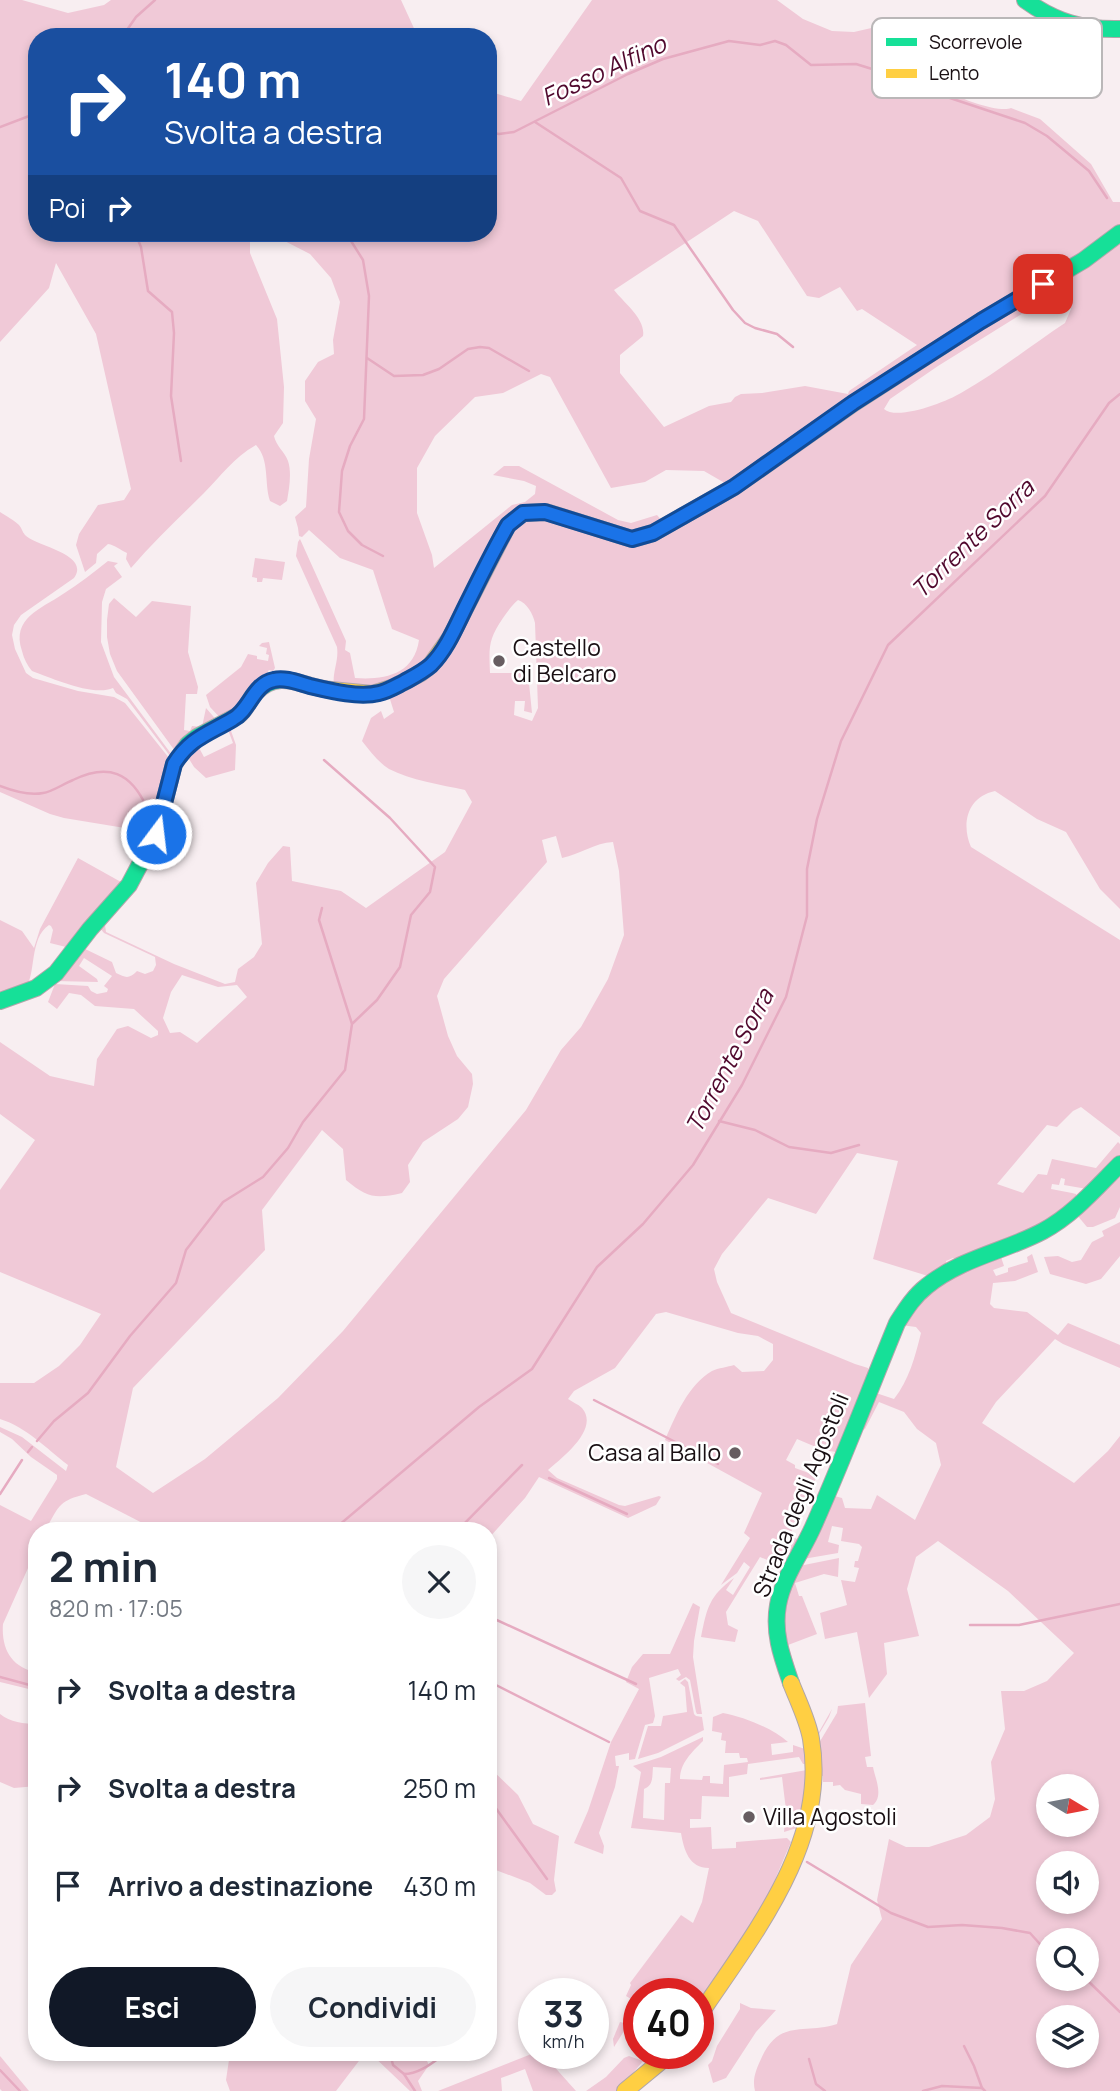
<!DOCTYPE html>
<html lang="it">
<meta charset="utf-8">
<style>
body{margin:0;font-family:Manrope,sans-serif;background:#f6f6f7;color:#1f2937;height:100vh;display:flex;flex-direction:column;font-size:26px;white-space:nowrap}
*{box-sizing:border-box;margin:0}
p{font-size:23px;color:#747a83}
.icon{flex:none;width:38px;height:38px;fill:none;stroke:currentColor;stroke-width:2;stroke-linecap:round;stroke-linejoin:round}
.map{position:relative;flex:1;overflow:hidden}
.drawer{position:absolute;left:28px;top:1522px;width:469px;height:539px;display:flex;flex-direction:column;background:#fff;border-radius:28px;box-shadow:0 4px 10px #0003}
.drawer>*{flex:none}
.guide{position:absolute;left:28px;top:28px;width:469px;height:214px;border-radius:28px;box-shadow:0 4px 10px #0003;background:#1a4fa0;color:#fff;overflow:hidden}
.needle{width:46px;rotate:100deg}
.buttons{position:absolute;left:1036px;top:1774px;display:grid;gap:14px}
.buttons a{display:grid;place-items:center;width:63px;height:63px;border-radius:50%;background:#fff;box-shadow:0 4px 10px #0003;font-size:35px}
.speed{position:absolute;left:518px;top:1978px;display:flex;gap:14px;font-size:35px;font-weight:700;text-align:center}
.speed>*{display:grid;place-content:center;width:91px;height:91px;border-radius:50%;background:#fff;box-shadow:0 4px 10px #0003;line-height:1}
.speed small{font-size:18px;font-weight:400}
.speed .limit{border:10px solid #d22;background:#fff;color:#111}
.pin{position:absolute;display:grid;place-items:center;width:60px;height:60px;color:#fff;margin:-30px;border-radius:14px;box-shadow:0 4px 10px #0006}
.me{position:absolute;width:77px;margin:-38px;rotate:15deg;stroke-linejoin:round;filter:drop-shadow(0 0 5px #0008)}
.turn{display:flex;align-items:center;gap:24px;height:147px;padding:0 21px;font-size:32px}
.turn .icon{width:91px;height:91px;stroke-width:2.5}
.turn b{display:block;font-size:49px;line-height:60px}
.then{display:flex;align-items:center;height:66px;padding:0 21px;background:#0003;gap:14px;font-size:26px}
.round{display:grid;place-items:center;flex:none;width:74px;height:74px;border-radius:37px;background:#f6f6f7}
.head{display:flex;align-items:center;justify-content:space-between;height:119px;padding:0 21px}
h1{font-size:42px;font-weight:700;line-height:52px}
.cta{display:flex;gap:14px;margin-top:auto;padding:14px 21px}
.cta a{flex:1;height:80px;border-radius:42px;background:#111827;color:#fff;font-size:28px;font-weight:700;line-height:80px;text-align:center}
.cta a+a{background:#f6f6f7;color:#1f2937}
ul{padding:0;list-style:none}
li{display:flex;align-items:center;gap:21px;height:98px;padding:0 21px}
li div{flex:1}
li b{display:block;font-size:26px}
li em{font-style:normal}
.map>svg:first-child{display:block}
.green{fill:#f0c9d7;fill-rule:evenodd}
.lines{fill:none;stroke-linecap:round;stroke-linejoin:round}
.stream{stroke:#e6abc1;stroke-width:2.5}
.fast-casing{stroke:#b0a6aa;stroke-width:18}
.slow-casing{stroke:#b0a6aa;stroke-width:18}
.fast{stroke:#16e098;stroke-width:16}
.slow{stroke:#ffcf43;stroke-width:16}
.route-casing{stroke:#114b97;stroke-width:18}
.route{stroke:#1a73e8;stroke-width:12}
.poi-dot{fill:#675d61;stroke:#fff;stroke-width:2.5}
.labels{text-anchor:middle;stroke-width:5;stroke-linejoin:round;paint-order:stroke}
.poi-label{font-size:23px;fill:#190f13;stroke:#fff;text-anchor:start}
.street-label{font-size:23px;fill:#190f13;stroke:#fff}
.water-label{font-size:24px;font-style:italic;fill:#50082d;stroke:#fff}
.key{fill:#fff;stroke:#bab7b8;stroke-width:2}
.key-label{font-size:19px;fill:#190f13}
</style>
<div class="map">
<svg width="1120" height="2091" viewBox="0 0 1120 2091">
<rect width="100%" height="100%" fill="#f8eef1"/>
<g class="green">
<path d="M0,0h22l46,13 36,-8 7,-5h290l17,37h-381v196h451v-142l33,10 71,-101h185l26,19 29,12 22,1 26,-6 22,14 26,24 25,4 2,4 -14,7c3,4 7,11 11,14 10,7 49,20 59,15l29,11 51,45 22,38h7v707l-20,-20 -34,-57 -29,-13 -42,-28c-28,6 -34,33 -24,56l149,93v197l-39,-30 -8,4 -16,16 -10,-2 -50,59 26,9 15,-19 9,1 5,-16 44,9 22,-26 2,2v13l-33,32 -23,-4 1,-6 -4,-1 -2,7 -7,-1 -1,5 21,4 4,1 1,4 -36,29 -82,34 -6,-3 -7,3v4l-18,11 -55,-17 25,-98 -41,-8 -41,61 -48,-16 -46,56 -8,15 3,13 14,31 124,51 13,4 1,6 -33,78 -13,-2 -26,-11 -11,21 9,5v3l22,8 -10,22 8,3 -2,5 -20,-7 -7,15 10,4 -6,18 12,5 -6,12 -13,-5 -3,7 10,6 -1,8 -29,-12 -34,55 2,13 10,5 -3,12 -34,-5c6,-29 8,-41 33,-59l-8,12 7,5 17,-28 -6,-5 -7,11 -16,12 29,-47 -6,-5 18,-40 -97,-53c11,-25 23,-55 47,-69 6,-3 16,-4 22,-6l8,7 22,-1 9,-11v-16l-15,-8 -20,-3 -72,-21 -10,2 -41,54 -41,23 -6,8c4,3 10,5 14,9 18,21 -20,50 -34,62l9,8 62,27 6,1 34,-10 2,1 -5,8 -28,13 -89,-41 -14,21 -37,41v-8h-330l-72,-37c-28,7 -27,12 -41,37h-8v17l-34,76c-2,25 9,44 34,48v19l-37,-9v-177l31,16 26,-42v-4l-26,-18 -19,-18 -12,-7v-5l22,10 44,34 2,-6c-21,-16 -42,-38 -68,-46v-36h34l25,-17 21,-21 21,-31 -101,-42v-82l35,-50 -35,-26v-72l50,34 44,10 3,-27 20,-30 11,-3 23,12 7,-3v-4l-24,-22 -39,-3 -14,-11 -12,-2 -12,16 -9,-7 7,-18 33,2 3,5 6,3 10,-2 1,-3 -4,-3 8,-10 -28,-18 -5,8 18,13 1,3 -43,-1 26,-34 31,15 4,11c10,5 13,6 21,-2l8,3 8,-3 3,-6 -1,-8 -51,-24 -5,-6c9,-15 24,-28 35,-43 22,-31 32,-66 40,-102 3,11 -1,21 -4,31 -13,43 -34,79 -65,112l1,7 68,32 51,20 10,-2 3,-13 16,-12 8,-13 -6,-61 12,-20 15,-17 7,1 2,34 49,10 25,17 79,-56 27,-50 -7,-12c-23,-5 -55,-10 -76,-21 -11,-7 -19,-18 -27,-28l9,-23 10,-7 3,8 10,-7 -5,-16 5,-4 39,-24 21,-28 43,-91 15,-22 14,-9 19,-2 93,30 33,-16 77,-48 15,-14 4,-10 -37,28 -26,-15 -38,-1 -21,12 -34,6 -61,-111 -9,-3 -38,19 -28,4 -40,39 -18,32v45l15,42 2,13 78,-63 13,-3 10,-8 1,-8 -12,-5 -31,-6 11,-9h15l99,54 13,3 26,-8 6,7 -11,7 -21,5 -85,-24 -24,2 -17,12 -15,25 -42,87 -9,16 -11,11 -16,12 -30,14 -23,2 -25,-4c-2,-16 5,-25 3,-40l-41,-91 2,-14 2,-3 46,102 -1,9 5,3 5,25c29,2 59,-3 64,-38l-27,-11 -19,-59 -33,-12 -31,-28 -7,7 -3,-1 -1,-8 -3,-11 11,-10 3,-48 7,-40 -11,-18v-20l13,-19 16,-8 -1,-14 7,-38 -9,-24 -21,-24 -41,-21 -19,1v19l27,66 7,68 -1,36 -9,13c2,10 11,16 14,25 4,12 1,28 -1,40l-7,5 -10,-5c-6,-18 0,-41 -14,-56 -23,13 -34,30 -52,48 -25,25 -50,48 -73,75l-5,-9 1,-6c-7,-3 -12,-8 -19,-9l-11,10 -1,9 -11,9 -9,-27 3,-11 19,-29 26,-5 7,-11 -35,-155 -40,-71 -7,25 -49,54zM734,211l24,10 49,75 12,2 21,-11 17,24 5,-2 55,36 -68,46 -1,3 -43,-8 -43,7 -21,1 -6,3 -4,5 -22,4 -45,21 -44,-54v-18l23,-19c3,-17 -19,-33 -29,-46zM1061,296l6,1 4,12 -6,14c-35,23 -68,50 -104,70 -15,9 -64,28 -77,16l6,-10 48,-33 103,-64zM518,600c9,3 15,14 17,23l3,85 -6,13 -18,-6 1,-14h10l-1,10 8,2 -4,-40h-38c-1,-26 -2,-33 13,-55 5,-7 9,-13 15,-18zM556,836l6,22c18,-4 33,-15 51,-16l6,29 5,64 -16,44 -27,48 -20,23 -35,60 -183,221 -65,67 -73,61 -52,34 -37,-26 17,-79 132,-138 -3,-40 60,-80 21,19 3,31c21,18 30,19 56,13l8,-11 -2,-17 15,-23 35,-23 10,-12 5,-23 -1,-10 -15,-18 -9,-20 -11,-40 7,-17 103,-117 -5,-22zM182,975l36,12 19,-2 10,12 -50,46 -17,-11 -10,1 -7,-15 8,-26z"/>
<path d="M0,512c6,4 14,8 19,13 3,3 3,7 6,10 10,11 66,19 49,43l-53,37 -7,10 -2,10 3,14 11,24 7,5 45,13 36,6 11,6 44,55 -18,74 -25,46 -56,70 -20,-5 3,-13 -2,-4 -2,-1c-20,13 -13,51 -23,61 -6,5 -19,8 -26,11v-77l22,11 12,17 6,-19 38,-71 43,24 28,-50 -85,-14 -14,-4 -50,-22z"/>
<path d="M255,558l30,4 -3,18 -19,-2 -1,4h-5v-4l-5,-1z"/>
<path d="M108,561l10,2 -4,3 8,11 -16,12 -4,13 -1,40 13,35 58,78 -2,1 -43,-57 -11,-6 -3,-5c-20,9 -61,-10 -81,-17 -5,-6 -8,-12 -10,-20 -11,-33 19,-42 41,-57 16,-10 30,-21 45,-33z"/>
<path d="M114,598l22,19 16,-16 39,5 -3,46 10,35 -1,7h-11l-2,36 6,1 2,-5 10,1 4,-19 13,15 -44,28 -58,-80 -7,-17 -3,-17v-17l2,-16z"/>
<path d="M269,642l6,26 -2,3 -4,-1 -9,13 -37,38 -13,-14 -4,-12 35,-28 7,-13 9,2v3l11,2 1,-6 -3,-1 1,-6 -8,-2 3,-3z"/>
<path d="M275,682l64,12 -3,3c-26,-3 -61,-23 -79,4 -8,12 -13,20 -27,27l6,17 -1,25 -29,8 -12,-11 -8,-13 11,-10 7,13 29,-14 -6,-16 20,-14 15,-23z"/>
<path d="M1120,1171v36l-5,11 -22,9h-6l-10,-12z"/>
<path d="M1120,1222v34l-19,23 -15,5 -36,-10 -6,-17 14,-1 14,6 9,-2 11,-18 12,-6 -2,-5z"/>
<path d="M1000,1254l4,12 -11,4 3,6 12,-4v-4l20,-6 -1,-5 5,-3 6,18 -23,9 -22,2 -3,21 4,4 33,4 31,23 10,-12 52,22v23l-57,-24 -8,-5 -59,63 -14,21 92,60 34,-32 12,-15v655h-365c-3,-12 1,-21 6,-32 18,-41 42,-24 76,-35l14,-59 31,-46 -5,-19 12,-61 17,8h23l37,-12 24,-18 5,-18 -4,-37 14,-33 -4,-38h23l23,-10 27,-28 -66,-62 -70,-50 -22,16 -9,32 12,47 -35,7 3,31 -18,24 -12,-66 -32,7 -5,-26 27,-8 -6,-25 14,2 4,-14 -5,-1 1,-6h3l4,-14 -3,-3 -18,-3 2,-13 -11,-2 -4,16 11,3 -1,8 -35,6 28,-64 11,3 3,10 26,1 6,-14 38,25 26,-55 -5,-22 -19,-14 -13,-17 -25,-10 -14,27 -10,4 18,-41 21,7c15,-19 21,-42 27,-66l-5,-6 -15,-2 30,-37zM1048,1787h39v38h-39zM1048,1864h39v38h-39zM1048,1941h39v38h-39zM1048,2018h39v38h-39z"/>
<path d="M839,1558l-1,19 -14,-3 -29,9 4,13h3l15,38 -29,11 27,88 4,-1 13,-23 -3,8 -10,17 -5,1 -34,-101 2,-30 14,-36 3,-2z"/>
<path d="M693,1603l7,4 -6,34 -1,16 9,57h-5l-1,-2 -6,-32 -4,-3 -7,4 -3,-2 5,-4 -3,-6 -29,9 6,38 -2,7 -8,2 -10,34 -6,1v-7l-14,3 1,10h3l-4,21 -16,46 5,13 -1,8 -29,-11 14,-32 23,-69 28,-53 -13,-7 6,-15 11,-13h27z"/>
<path d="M685,1679l3,3 6,32 2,2 6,1 2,13 -46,23 -20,6 10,-33h13l2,-10 24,-4 -2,-25 -5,-4z"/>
<path d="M865,1703l6,53 -6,1 2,10h6c2,11 11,29 0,38l-12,-1v-10l-16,-4 -5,-5 -7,1v-4h-10v-6h-8l4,-33 18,-30 1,-7z"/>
<path d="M723,1713c21,4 49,15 65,29l-17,2 1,11 21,-3v-7l15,5 -1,14h-4l-4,-7 -51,7 -1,10 -18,3v20l-27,-1 -1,23h-11v9l21,-1 1,22 24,-1v-6l51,-4 4,4 -23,54 -70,113v-16h-59v14l-25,40 -1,-8 7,-17 4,1 12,-21 -10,-6 5,-11 -1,-2 51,-68 12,8 9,-21 7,-34c-20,0 -25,-18 -28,-35l-50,-5 10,-56 -8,-6 28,-9 42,-20v4c-11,11 -23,22 -23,38l22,1 1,-4h7v7l13,1 1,-19 24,-3 -1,-4h-7l-1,-5h-14l1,-12 -5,-1 1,-7 -10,-2 1,-14zM653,1767l18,1 -1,15h-5l-1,37 -21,-2 1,-29c10,-4 8,-13 9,-22z"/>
<path d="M0,1714c10,8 24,10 37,10v62l-23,2 -14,-6z"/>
<path d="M488,1766l30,29 15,29 26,12 -5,44 2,11 -4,4h-6l-16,-12 -42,-16z"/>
<path d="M807,1770l-7,57 -16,5 2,-22 -4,-33 -22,3v-2z"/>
<path d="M740,2003l11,5 25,2 -20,22 -30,46 -13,5 -5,-18 4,-4 5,-15 23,-37z"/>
<path d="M230,2053h135l-29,38h-106l-4,-11z"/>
<path d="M370,2053h53l6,12 -11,16 4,10h-12z"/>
<path d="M534,2053h8l34,38h-43l-8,-22 -24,9 1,13h-64z"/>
<path d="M0,2056l29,35h-27l-2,-2z"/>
<path d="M629,2056l14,5 -25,30h-32l20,-14 18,-19z"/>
</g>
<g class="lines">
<g class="stream">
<path d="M122,37l14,-20 19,-17"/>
<path d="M922,86l76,-56"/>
<path d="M535,122l86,56 19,33 34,14 59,85 12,13 10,5 22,6 16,13"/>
<path d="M0,127l37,-14"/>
<path d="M488,132l11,2 15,-2 114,-58 35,-15 66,-18 31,4 15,-4 11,4 25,20 45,-1 45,14 40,17 84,28 22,13 42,35 18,27"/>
<path d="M135,233l6,14 7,44 24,21 2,21 -3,63 10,65"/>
<path d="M346,233l17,27 6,36 -5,123 -14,27 -8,25 -3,41 9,19 14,14 21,11"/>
<path d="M367,358l27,18 29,-1 16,-6 29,-20 12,-2 9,1 40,23"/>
<path d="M324,760l66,58 45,49 -5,25 -19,23 -11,52 -23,33 -24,23"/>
<path d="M0,786c13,5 29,10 43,7 9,-1 20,-9 30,-13 35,-17 58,-8 74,28"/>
<path d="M719,1121l36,9 34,17 42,6 28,-8"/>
<path d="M594,1400l124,64"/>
<path d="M37,1441l17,-20 34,-28 42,-57 46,-53 10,-33 37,-48 40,-25 25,-29 15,-26 42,-52 7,-46 -33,-104 3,-12"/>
<path d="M28,1452l4,-5"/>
<path d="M549,1478l78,36"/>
<path d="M0,1494l22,-34"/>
<path d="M332,1531l147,-124 53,-38 65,-102 46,-43 50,-59 49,-80 44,-88 21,-81v-47l10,-50 24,-78 47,-96 157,-149 64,-93 11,-9"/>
<path d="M457,1531l65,-66"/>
<path d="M488,1616l148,68"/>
<path d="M970,1625h49l101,-21"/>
<path d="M0,1677l37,10"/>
<path d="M488,1681l121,61"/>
<path d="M488,1804l7,3 52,72"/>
<path d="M807,1862l84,51 21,8 16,6 34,-2 40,3 28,5 18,20"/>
<path d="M1086,1979l34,33"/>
<path d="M488,2024l3,-2"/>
<path d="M964,2046l10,20 8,22"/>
<path d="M390,2053l3,12 11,9 11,17"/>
<path d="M809,2059l7,25 9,7"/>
<path d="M0,2070l20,21"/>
<path d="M404,2074c16,0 29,-12 42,-21"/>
<path d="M923,2091l19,-5 40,2 3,3"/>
</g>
<g class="fast-casing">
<g id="fast">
<path d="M1025,0c30,22 58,30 95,29"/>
<path d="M683,516l51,-29 120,-84 127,-82 103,-61 36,-27"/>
<path d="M0,1001l36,-13 20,-15 34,-44 39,-44 27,-51 18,-70 14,-20 9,-7 42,-22c8,-6 10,-16 17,-23 25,-24 45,-5 75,-2"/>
<path d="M791,1683c-9,-26 -18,-50 -13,-78 5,-28 24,-53 35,-78 30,-67 56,-136 84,-204 9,-14 17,-27 30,-37 34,-28 79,-35 116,-55 30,-16 53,-43 77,-67"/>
</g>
</g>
<g class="slow-casing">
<g id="slow">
<path d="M331,690l41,4 22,-7 27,-14 9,-7 20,-28 58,-113 15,-12 23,-1 86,27 21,-6 30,-17"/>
<path d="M698,2017c54,-81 131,-174 113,-278 -3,-18 -13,-38 -20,-56"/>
<path d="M625,2091l46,-38"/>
</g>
</g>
<use href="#fast" class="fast"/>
<use href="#slow" class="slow"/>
</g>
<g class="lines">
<g class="route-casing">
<path id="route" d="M156,834l18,-70c16,-26 34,-30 59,-45 17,-9 20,-35 41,-39 11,-3 25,3 36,6 21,5 49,12 69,7 9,-2 17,-7 25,-11 9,-5 19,-10 27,-17 16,-16 25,-39 35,-59 14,-28 27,-55 42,-81l15,-12 22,-1 87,27 21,-6 81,-46 119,-84 128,-82 62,-37"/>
</g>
<use href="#route" class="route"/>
</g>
<g class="poi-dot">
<circle cx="499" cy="661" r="7"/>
<circle cx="735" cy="1453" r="7"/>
<circle cx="749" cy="1817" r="7"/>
</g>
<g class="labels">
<g class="poi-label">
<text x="513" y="656">Castello<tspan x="513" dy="26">di Belcaro</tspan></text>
<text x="721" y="1461" text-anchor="end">Casa al Ballo</text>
<text x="763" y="1825">Villa Agostoli</text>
</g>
<g class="street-label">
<text transform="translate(801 1495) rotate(-68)" y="8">Strada degli Agostoli</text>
</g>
<g class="water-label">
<text transform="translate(604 71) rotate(-25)" y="8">Fosso Alfino</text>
<text transform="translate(973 539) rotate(-44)" y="8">Torrente Sorra</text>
<text transform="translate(730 1061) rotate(-62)" y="8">Torrente Sorra</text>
</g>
</g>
<rect x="872" y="18" width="230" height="80" rx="10" class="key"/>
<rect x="886" y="38" width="31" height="8" fill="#16e098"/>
<rect x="886" y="69" width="31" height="9" fill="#ffcf43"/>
<g class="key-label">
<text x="929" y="49">Scorrevole</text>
<text x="929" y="80">Lento</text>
</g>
</svg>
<div class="buttons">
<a><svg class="needle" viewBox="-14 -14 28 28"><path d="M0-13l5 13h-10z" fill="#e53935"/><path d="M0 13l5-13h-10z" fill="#747a83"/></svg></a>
<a><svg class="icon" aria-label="sound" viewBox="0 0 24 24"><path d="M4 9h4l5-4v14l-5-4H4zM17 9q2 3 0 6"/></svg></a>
<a><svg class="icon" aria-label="search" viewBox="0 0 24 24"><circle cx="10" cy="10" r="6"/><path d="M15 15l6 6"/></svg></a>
<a><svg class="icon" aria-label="layers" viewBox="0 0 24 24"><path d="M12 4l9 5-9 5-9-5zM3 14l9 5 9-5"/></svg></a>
</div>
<div class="speed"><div>33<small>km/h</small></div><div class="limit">40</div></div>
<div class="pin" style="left:1043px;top:284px;background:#d93025"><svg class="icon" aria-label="arrive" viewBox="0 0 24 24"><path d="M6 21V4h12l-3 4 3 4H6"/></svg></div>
<svg class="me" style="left:156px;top:834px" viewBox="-20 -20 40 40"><circle r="17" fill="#1a73e8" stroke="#fff" stroke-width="3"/><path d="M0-11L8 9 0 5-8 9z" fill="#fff"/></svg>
<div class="guide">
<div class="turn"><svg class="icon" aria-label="right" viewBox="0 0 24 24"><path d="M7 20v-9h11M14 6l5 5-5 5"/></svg><div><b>140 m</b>Svolta a destra</div></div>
<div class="then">Poi<svg class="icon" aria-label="right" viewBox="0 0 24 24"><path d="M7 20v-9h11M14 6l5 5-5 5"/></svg></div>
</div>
<section class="drawer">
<div class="head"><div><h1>2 min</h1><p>820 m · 17:05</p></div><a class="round"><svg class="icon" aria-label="close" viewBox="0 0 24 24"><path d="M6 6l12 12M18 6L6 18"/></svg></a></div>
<ul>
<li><svg class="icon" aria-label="right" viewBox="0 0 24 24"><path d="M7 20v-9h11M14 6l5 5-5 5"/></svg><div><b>Svolta a destra</b></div><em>140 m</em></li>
<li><svg class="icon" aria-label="right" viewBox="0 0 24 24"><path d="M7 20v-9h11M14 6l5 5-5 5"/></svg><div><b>Svolta a destra</b></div><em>250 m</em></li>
<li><svg class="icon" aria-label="arrive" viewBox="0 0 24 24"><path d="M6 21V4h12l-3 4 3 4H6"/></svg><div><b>Arrivo a destinazione</b></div><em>430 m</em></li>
</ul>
<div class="cta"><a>Esci</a><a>Condividi</a></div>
</section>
</div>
